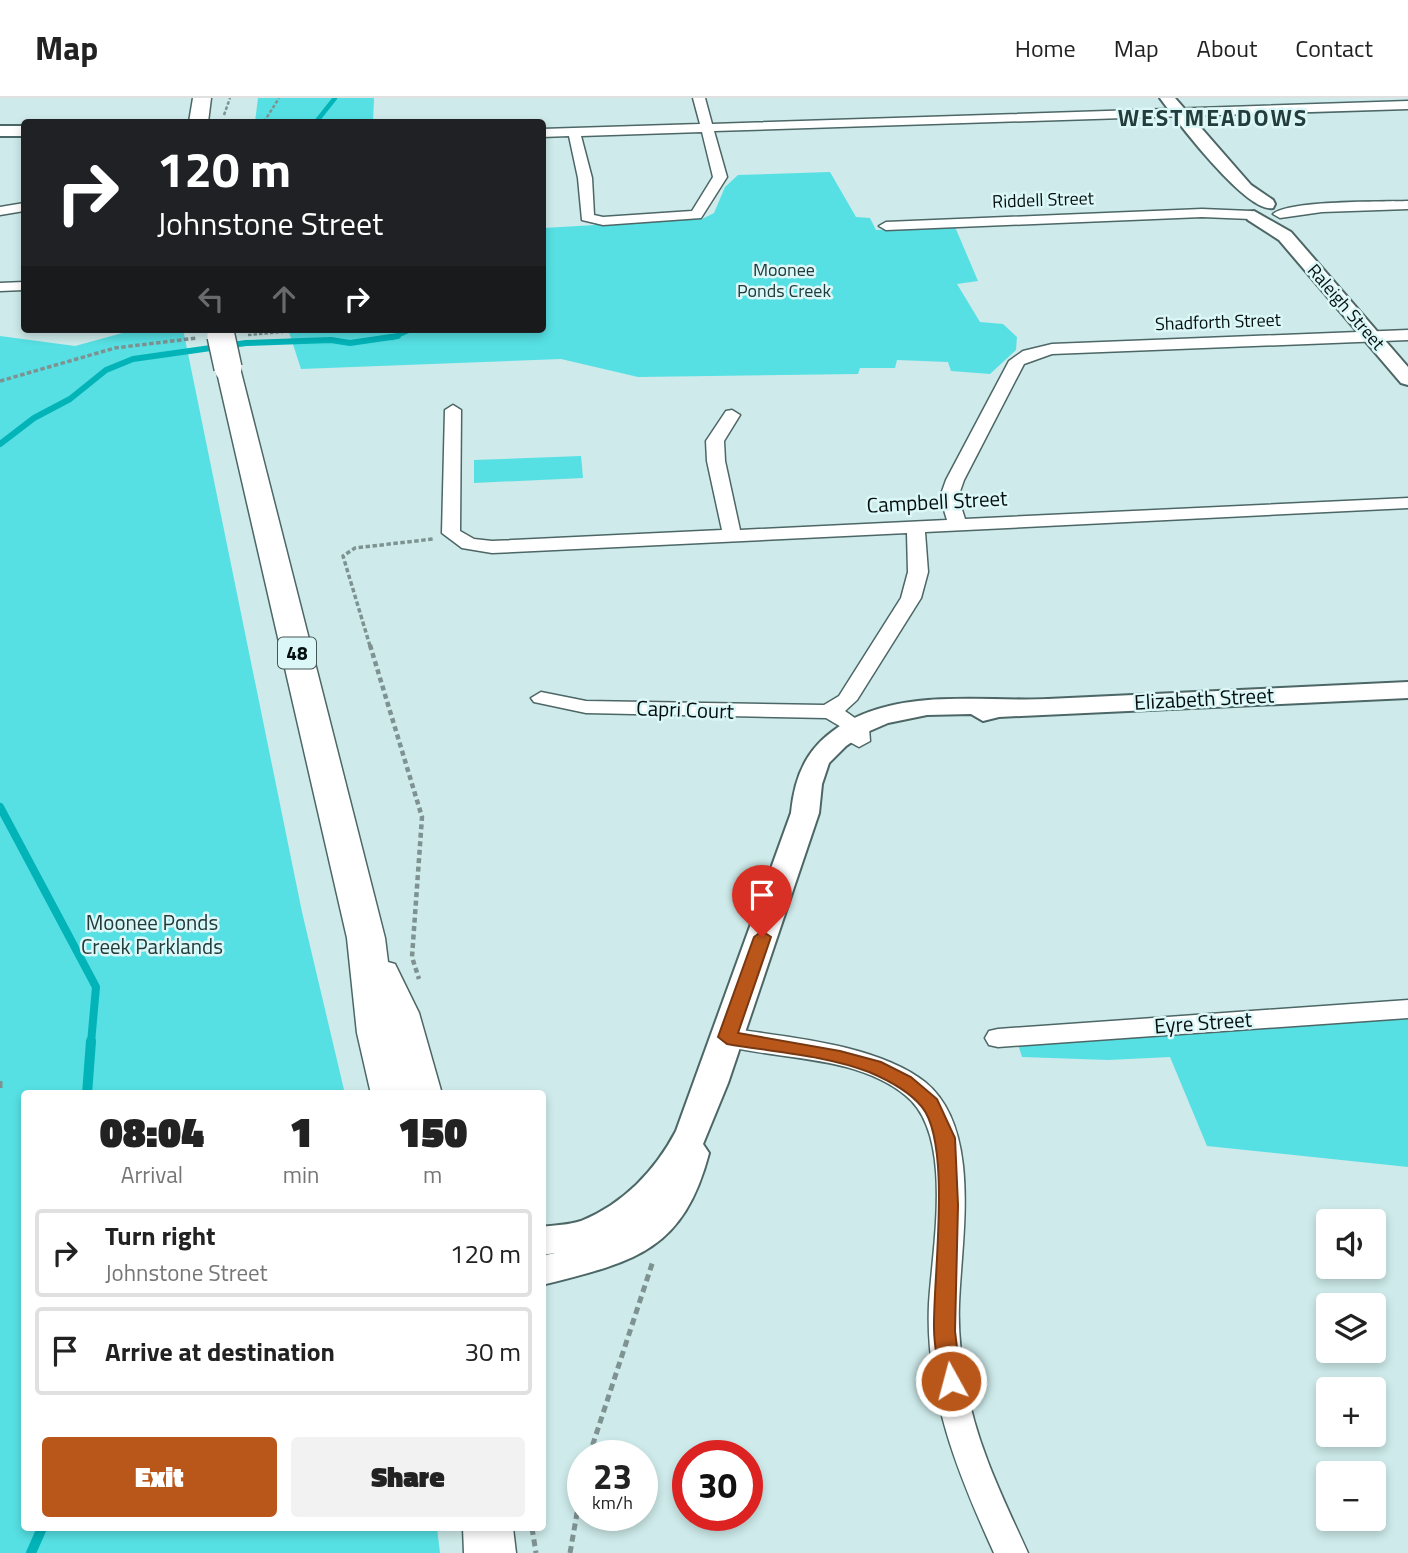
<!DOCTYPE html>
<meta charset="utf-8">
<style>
body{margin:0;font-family:"Titillium Web",sans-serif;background:#f2f2f2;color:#222;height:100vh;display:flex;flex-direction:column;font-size:26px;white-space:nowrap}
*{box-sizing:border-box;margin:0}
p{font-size:23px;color:#767676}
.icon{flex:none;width:38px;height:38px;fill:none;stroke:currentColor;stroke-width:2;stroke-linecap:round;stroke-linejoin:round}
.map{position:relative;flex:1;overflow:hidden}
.panel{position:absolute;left:21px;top:992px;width:525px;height:441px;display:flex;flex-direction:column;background:#fff;border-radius:7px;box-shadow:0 4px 10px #0003}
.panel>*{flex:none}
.banner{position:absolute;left:21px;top:21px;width:525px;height:214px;border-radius:7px;box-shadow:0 4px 10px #0003;background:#202124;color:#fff;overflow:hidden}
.fabs{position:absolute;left:1316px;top:1111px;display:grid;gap:14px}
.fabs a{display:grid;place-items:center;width:70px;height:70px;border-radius:7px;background:#fff;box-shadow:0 4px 10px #0003;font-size:35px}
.speed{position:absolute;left:567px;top:1342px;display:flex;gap:14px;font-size:35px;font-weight:700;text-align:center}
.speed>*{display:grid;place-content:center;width:91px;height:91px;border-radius:50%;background:#fff;box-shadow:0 4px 10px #0003;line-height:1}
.speed small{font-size:18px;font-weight:400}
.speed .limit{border:10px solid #d22;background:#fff;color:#111}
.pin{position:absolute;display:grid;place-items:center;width:60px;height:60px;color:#fff;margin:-72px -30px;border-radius:50% 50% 50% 0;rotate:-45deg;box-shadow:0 0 7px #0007}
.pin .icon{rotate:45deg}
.me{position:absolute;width:77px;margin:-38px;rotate:353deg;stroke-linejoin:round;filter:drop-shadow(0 0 5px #0008)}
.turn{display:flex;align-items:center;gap:24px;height:147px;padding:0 21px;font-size:32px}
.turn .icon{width:91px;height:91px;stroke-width:2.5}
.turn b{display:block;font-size:49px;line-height:60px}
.lanes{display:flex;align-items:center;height:66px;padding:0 21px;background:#0003;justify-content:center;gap:35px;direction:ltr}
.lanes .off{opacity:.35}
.eta{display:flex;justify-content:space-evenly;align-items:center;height:119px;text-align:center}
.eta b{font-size:42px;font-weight:800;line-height:49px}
.cta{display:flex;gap:14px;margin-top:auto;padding:14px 21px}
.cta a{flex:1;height:80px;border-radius:7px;background:#b9571b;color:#fff;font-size:28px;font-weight:800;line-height:80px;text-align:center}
.cta a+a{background:#f2f2f2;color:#222}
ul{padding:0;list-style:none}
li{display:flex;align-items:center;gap:21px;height:88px;margin:0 14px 10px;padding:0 7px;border:4px solid #e0e0e0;border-radius:7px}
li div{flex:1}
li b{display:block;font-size:26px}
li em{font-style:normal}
header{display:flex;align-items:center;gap:42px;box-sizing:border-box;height:98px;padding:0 35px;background:#fff;border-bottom:2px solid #e0e0e0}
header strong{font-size:33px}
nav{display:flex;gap:38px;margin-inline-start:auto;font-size:24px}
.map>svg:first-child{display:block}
.green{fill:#56e0e3}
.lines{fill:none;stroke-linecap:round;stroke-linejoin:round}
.stream-far3{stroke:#02b4b8;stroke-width:4.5}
.stream-far2{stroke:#02b4b8;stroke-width:6}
.stream-far1{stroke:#02b4b8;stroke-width:8}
.stream{stroke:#02b4b8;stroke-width:10}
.minor-casing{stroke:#4d6666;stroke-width:3}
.tertiary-casing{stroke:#4d6666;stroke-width:4}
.primary-casing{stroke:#4d6666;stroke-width:3}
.path-far3{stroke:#7e9292;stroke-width:2.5;stroke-dasharray:3.5 2;stroke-linecap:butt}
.path-far2{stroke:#7e9292;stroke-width:3.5;stroke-dasharray:4.5 2.5;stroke-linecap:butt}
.path-far1{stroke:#7e9292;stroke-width:4.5;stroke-dasharray:5 3.5;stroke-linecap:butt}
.path{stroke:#7e9292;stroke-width:5;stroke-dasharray:7 4.5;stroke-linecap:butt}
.minor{fill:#fff;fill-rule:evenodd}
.tertiary{fill:#fff;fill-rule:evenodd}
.primary{fill:#fff;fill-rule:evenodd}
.primary-bridge-far1-casing{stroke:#4d6666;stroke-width:23;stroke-linecap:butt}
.primary-bridge-casing{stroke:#4d6666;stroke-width:30;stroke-linecap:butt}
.primary-bridge-far1{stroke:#fff;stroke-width:21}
.primary-bridge{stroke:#fff;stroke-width:27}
.route{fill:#b9571b;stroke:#783912;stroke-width:2}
.labels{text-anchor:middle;stroke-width:5;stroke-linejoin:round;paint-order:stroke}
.far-street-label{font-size:18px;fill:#060f0f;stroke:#dbf7f8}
.far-park-label{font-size:18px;fill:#223a3a;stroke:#dbf7f8}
.shield{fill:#dbf7f8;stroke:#465555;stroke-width:2}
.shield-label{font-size:19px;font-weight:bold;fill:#060f0f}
.street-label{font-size:21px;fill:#060f0f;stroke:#dbf7f8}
.park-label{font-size:21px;fill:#223a3a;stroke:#dbf7f8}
.far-district-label{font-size:23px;font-weight:bold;letter-spacing:2px;fill:#253c3d;stroke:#dbf7f8}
</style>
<header>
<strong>Map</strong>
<nav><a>Home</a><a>Map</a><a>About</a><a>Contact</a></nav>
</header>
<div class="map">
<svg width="1408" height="1455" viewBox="0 0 1408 1455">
<rect width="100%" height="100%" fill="#ceeaea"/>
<g class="green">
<path d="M258,0h116l-1,24h-118z"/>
<path d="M830,74l26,45 14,1 6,12 79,-3 23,54 -21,3 23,38 23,2 14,13 -1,13 -26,24 -39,-3 -3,-9 -51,-2 -2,8h-35l-2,6 -220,3 -77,-18 -260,10 -13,-40h254l1,-101 159,-9 12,-6 11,-26 13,-12z"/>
<path d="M160,231h23l119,583 43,182h-321v434h413l3,25h-440v-1217l75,10 51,-14z"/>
<path d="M581,358l2,22 -109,5v-23z"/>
<path d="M1408,920v149l-201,-21 -37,-89 -62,3 -86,-3 -5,-16z"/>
</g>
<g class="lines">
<g class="stream-far3">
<path d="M316,24l19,-24"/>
<path d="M392,240l21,-9"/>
</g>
<path class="stream-far2" d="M0,346l34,-26 36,-19 36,-29 27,-11 113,-16 85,-3 19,3 48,-7"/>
<path class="stream-far1" d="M0,709l96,180 -5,56"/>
<g class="stream">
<path d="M87,996l4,-53"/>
<path d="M31,1455l11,-25"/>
</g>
<g class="minor-casing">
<g id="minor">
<path d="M693,0h12l7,26 696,-23v8l-694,22 13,46 -26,41 -98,7 -21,-5 -4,-42 -9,-42 -27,1v-8l158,-5zM702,34l11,45 -21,34 -89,6 -9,-2 -2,-37 -11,-42z"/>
<path d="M1408,103v8l-86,3 -42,6 -7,-4c16,-14 110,-12 135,-13z"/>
<path d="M24,105v8l-24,4v-8z"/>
<path d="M1202,111l49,2 7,4 -7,4 -49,-2 -316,13 -7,-4 7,-4z"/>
<path d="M24,184v8l-24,1v-8z"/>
<path d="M1408,232v10l-356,14 -28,10 -60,116 -6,17 7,22 443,-21v10l-483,24 3,40 -7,26 -64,102 -12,11 24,17 1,13 -11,6 -11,-6v-10l-22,-13 -240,-5 -52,-11 -3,-4 10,-6 45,9 238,4 15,-9 62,-98 7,-26 -1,-39 -415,20 -30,-5 -20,-15 3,-123 8,-5 8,5 -1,121 14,8 18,2 230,-11 -15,-69 -1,-20 20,-30 6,-1 8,5 -16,26 1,20 15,69 207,-10 -7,-23 6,-17 63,-119 14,-10 29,-7z"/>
<path d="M1408,902v18l-410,29 -9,-2 -4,-7 4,-7 9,-2z"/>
<path d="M727,930c59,9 150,16 198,54 58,47 36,158 34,223 -1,27 2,53 7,79 10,60 37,114 62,169h-34c-36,-79 -69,-160 -65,-249 3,-55 26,-170 -24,-209 -52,-41 -126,-34 -187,-51l-4,-7 4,-7z"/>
</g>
</g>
<g class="tertiary-casing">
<g id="tertiary">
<path d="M1160,0h15l76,87 22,15 2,4 -2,4c-26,6 -97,-88 -113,-110z"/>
<rect x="0" y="28" width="24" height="10"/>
<path d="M1254,113l37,21 117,135v18l-7,-2 -122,-143 -31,-20 -3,-4 3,-4z"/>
<path d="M1408,584v16l-409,19 -16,4 -12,-7 -44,1 -39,8 -23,10 -19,13 -17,17 -7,21 -3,29 -91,270 -25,61 6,9c-26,99 -76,109 -167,132v-29l13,-3 -13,2v-28c13,-2 27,-2 39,-6 42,-17 74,-50 95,-90l115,-318c4,-41 18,-69 54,-90 61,-35 136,-21 203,-24 120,-6 240,-11 360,-17z"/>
</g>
</g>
<g class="primary-casing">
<g id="primary">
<path d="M193,0h18l-3,24h-19z"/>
<path d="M228,263l9,2 3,5 145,570 3,24 7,2 24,49 23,81h-71l-14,-61 -10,-95 -131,-570 3,-5z"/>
<path d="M463,1430h50l3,25h-52z"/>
</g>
</g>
<g class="path-far3">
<path d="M224,17l6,-17"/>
<path d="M264,24l15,-24"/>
<path d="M248,237l69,-6"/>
</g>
<g class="path-far2">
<path d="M0,283l115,-33 82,-10"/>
<path d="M370,548l-27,-90 12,-8 78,-9"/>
</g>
<path class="path-far1" d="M370,547l52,172 -10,140 7,22"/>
<g class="path">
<path d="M0,983v11"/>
<path d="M542,1198v10"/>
<path d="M589,1358l64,-195"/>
<path d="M532,1430l4,25"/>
<path d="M570,1455l13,-74"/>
</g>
<use href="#minor" class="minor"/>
<use href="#tertiary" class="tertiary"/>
<use href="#primary" class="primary"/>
<g class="primary-bridge-far1-casing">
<path id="primary-bridge-far1" d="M219,231l2,9"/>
</g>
<g class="primary-bridge-casing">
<path id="primary-bridge" d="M221,238l7,32"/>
</g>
<use href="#primary-bridge-far1" class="primary-bridge-far1"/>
<use href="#primary-bridge" class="primary-bridge"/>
</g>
<path class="route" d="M762,833l9,6 -33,96 102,18 41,11 30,15 26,22 18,39 3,67 -3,126 6,50 -3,7 -7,3 -8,-3 -3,-7c-2,-17 -6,-35 -6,-53 -1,-50 18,-184 -12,-221 -13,-16 -34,-27 -53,-35 -44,-17 -96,-20 -142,-28l-9,-7 36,-100z"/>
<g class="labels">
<g class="far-street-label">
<text transform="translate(1043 102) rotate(-2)" y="6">Riddell Street</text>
<text transform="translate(1346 209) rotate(49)" y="6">Raleigh Street</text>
<text transform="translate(1218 224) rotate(-2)" y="6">Shadforth Street</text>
</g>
<g class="far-park-label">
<text x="784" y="178">Moonee<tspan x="784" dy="21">Ponds Creek</tspan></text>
</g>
<rect class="shield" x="278" y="539.5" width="38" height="31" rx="5"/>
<g class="shield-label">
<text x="297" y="562">48</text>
</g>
<g class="street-label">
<text transform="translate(937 404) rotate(-3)" y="7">Campbell Street</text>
<text transform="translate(1204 601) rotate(-3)" y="7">Elizabeth Street</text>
<text transform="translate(685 612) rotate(2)" y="7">Capri Court</text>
<text transform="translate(1203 925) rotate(-4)" y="7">Eyre Street</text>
</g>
<g class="park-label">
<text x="152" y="832">Moonee Ponds<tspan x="152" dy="24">Creek Parklands</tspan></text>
</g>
<g class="far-district-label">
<text x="1213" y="28">WESTMEADOWS</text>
</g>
</g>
</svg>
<div class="fabs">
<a><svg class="icon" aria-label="sound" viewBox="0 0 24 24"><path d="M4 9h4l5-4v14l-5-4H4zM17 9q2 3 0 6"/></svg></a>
<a><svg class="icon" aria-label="layers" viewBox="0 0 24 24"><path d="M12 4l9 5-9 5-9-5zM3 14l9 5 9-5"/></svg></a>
<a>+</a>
<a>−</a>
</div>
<div class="speed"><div>23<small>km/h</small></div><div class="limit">30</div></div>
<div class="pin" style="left:762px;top:839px;background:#d93025"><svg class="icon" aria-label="arrive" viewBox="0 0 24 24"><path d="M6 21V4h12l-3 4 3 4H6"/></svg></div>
<svg class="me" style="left:951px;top:1283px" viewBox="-20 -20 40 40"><circle r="17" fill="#b9571b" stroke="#fff" stroke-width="3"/><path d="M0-11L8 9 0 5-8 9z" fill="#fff"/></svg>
<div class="banner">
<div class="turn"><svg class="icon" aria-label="right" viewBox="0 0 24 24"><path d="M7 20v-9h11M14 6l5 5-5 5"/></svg><div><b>120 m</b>Johnstone Street</div></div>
<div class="lanes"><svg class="icon off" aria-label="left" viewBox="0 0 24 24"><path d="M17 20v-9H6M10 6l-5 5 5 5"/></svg><svg class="icon off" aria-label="ahead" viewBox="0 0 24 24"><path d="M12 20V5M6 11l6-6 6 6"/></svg><svg class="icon" aria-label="right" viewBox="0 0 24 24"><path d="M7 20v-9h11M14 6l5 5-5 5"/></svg></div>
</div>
<section class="panel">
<div class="eta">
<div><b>08:04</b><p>Arrival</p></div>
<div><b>1</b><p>min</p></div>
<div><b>150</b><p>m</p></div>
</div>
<ul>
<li><svg class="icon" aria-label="right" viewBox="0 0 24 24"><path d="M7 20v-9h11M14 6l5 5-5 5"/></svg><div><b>Turn right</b><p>Johnstone Street</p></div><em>120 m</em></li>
<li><svg class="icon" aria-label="arrive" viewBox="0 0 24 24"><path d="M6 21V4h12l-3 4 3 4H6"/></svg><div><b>Arrive at destination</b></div><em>30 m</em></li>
</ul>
<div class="cta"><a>Exit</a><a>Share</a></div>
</section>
</div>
